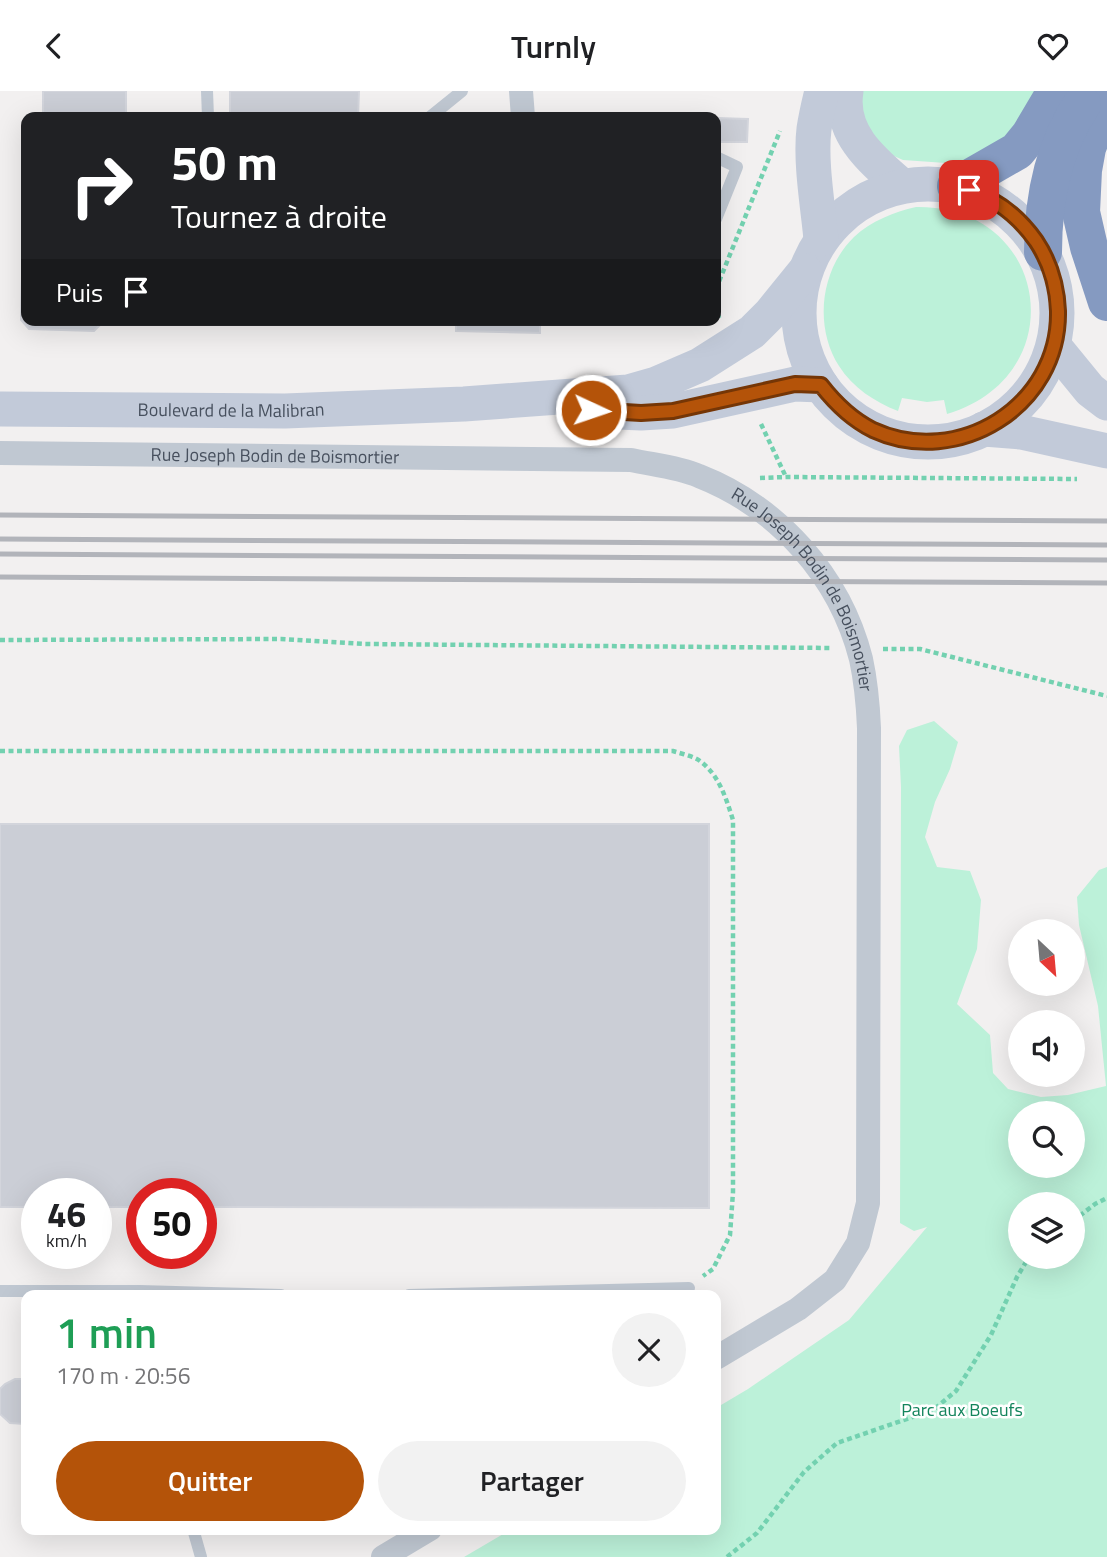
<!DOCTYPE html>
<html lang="fr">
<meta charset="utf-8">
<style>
body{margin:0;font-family:"Titillium Web",sans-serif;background:#f2f2f2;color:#202124;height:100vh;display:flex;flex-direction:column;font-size:26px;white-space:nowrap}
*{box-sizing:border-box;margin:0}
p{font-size:23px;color:#757577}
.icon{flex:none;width:38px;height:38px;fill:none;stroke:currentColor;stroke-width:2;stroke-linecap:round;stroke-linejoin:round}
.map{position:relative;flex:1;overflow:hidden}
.sheet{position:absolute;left:21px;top:1199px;width:700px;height:245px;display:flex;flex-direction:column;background:#fff;border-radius:14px;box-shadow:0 7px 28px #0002}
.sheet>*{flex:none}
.guide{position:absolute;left:21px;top:21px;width:700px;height:214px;border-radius:14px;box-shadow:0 7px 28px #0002;background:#202124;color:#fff;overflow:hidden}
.needle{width:46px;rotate:154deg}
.fabs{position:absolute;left:1008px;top:828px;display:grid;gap:14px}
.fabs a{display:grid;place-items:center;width:77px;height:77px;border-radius:50%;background:#fff;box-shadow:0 7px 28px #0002;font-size:35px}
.speed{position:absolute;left:21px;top:1087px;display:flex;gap:14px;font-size:35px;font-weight:700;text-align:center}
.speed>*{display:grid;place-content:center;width:91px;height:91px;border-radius:50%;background:#fff;box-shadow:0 7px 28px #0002;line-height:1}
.speed small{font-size:18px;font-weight:400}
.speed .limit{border:10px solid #d22;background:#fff;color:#111}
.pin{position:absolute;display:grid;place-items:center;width:60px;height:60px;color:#fff;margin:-30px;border-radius:14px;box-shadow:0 4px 10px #0006}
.me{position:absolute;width:77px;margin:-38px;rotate:93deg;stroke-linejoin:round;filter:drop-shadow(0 0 5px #0008)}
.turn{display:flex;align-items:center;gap:24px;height:147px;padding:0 35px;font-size:32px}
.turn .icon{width:91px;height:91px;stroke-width:2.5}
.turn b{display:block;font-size:49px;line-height:60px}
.then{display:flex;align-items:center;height:66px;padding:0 35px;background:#0003;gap:14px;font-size:26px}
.round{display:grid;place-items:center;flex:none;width:74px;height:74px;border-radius:37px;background:#f2f2f2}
.head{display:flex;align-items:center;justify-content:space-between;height:119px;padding:0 35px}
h1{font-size:42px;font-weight:600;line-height:52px;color:#1e9e55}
.button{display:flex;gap:14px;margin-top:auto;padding:14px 35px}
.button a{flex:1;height:80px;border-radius:42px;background:#b45309;color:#fff;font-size:28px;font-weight:600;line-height:80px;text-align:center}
.button a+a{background:#f2f2f2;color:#202124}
header{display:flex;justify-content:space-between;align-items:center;height:91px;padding:0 35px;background:#fff;font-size:32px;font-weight:600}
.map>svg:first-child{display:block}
.green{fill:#bcf1d9;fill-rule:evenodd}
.building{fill:#cbced6;stroke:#d3d5dc;stroke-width:2}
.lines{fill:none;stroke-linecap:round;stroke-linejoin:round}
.path{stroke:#73d1b0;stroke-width:4.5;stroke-dasharray:5 3.5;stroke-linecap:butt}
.lane{stroke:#c0c8d2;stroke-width:12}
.street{stroke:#c0c8d2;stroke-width:24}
.secondary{stroke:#c2cad9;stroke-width:35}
.highway{stroke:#859ac1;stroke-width:38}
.rail{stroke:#b2b4ba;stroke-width:5}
.route-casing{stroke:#753606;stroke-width:18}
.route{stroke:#b45309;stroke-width:12}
.labels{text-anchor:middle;stroke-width:5;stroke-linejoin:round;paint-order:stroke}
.street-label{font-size:18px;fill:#47505e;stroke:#fff}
.park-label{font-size:18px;fill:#13845c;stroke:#fff}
</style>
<header><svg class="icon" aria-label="back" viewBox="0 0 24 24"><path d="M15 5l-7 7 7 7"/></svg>Turnly<svg class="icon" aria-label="heart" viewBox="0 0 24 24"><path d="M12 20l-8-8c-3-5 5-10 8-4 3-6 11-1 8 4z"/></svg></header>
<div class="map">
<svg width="1107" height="1466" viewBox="0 0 1107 1466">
<rect width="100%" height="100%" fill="#f2f0f0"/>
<g class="green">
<path d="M859,0h181l-20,40 -60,33 -57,-4 -16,-7 -20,-21z"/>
<path d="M916,116c134,-2 159,169 31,207l-3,-14 -17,2 -25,-4 -4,13c-23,-9 -45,-23 -59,-45 -25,-39 -19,-96 15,-129 17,-16 40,-25 62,-30z"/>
<path d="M934,630l24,21 -8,27 -15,33 -10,35 12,30 33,4 11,29 -4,49 -20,55 33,31 3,38 15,16 33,8 27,-2 38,-9 -8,-80 -19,-81 -2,-28 22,-27 8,-3v690h-643l46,-27 206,-1v-121l32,-19 101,-69 78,-93 -13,4 -14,-8 1,-436 -2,-41 8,-16zM1020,1022h53v52h-53zM1020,1113h53v53h-53z"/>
</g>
<g class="building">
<rect x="43" y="0" width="83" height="26"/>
<path d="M230,0h129l-1,26h-128z"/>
<path d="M590,24l70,2h-70z"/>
<path d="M716,27l32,1 -1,23h-31z"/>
<path d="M26,181v48h110v3l-33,-1 -9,9 -65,-2 -8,-9 1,-44z"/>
<path d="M456,229h84v13l-84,-2z"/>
<path d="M0,733h709v384l-508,-1v-14h-59v14h-46v-14h-59v14h-37z"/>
<path d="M15,1288h11v45h-1l-15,-1 -10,-9v-25l5,-5z"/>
</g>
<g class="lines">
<g class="path">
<path d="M716,198l64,-158"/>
<path d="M716,216l3,11"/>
<path d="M761,333l25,53"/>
<path d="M760,387l26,-1 291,2"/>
<path d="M0,549l281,-1 84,5 467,4"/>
<path d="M883,558h37l187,47"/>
<path d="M0,660h673c9,3 20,5 27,10 19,14 26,37 33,59v372l-3,43 -17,34 -10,7"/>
<path d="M1073,1130l22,-17 12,-6"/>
<path d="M727,1466l30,-24 47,-61 33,-29 96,-33 23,-19 35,-56 26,-58 12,-20"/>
</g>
<g class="lane">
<path d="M207,0l1,26"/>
<path d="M430,26l32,-26"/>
<path d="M716,66l21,10 -21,52"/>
<path d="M0,1200h140l141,4"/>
<path d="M409,1204l280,-7"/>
<path d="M193,1438l8,28"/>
</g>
<g class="street">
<path d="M521,0l2,26"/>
<path id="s1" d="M0,362l631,7c23,5 47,7 68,16 79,31 141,100 162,183 5,23 7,46 8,69l-1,475 -10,40 -23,37 -37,29 -82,49"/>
<path d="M383,1466l47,-28"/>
</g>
<g class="secondary">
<path d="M846,0c-7,43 27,70 56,95"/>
<circle cx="928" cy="222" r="129"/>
<path d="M821,148c-3,-32 -11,-78 -7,-110 2,-13 5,-26 8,-38"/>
<path d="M1054,255l36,44 17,13"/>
<path id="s2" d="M0,318l285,2 179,-7 164,-12 28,-8 44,-19 52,-33 19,-19 34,-42"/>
<path d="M596,320l45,2 32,-2 122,-27 26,1"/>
<path d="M984,338l37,3 86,19"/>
</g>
<g class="highway">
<path d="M1102,0l2,11 -17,46 -4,22 -2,42 8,35 18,55"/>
<path d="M956,95l61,-35 13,-16 26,-44"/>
<path d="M1043,161c0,-52 10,-104 39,-148"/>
</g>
<g class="rail">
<path d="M0,424l1107,6"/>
<path d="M0,448l1107,6"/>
<path d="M0,463l1107,6"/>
<path d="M0,486l1107,6"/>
</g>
</g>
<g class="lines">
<g class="route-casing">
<path id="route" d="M591,319l50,3 32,-2 122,-27 26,1c14,18 30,34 52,45 85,39 187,-24 185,-119 -1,-25 -8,-49 -22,-70 -17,-24 -39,-42 -67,-51"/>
</g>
<use href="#route" class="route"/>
</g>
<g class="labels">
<g class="street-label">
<text dy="6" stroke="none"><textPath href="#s2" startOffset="231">Boulevard de la Malibran</textPath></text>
<text dy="6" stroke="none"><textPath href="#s1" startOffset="275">Rue Joseph Bodin de Boismortier</textPath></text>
<text dy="6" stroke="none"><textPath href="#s1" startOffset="863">Rue Joseph Bodin de Boismortier</textPath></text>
</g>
<g class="park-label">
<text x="962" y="1325">Parc aux Boeufs</text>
</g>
</g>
</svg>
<div class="fabs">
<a><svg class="needle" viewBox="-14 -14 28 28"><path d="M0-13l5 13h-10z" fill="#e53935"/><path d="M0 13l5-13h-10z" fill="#757577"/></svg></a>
<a><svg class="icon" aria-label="sound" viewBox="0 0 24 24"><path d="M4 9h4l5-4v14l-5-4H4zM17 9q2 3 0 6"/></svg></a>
<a><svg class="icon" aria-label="search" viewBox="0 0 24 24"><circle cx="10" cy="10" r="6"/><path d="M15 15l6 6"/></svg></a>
<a><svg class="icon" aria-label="layers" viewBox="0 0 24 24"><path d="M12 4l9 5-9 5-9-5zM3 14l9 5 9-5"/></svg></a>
</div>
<div class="speed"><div>46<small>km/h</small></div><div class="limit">50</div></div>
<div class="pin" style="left:969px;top:99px;background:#d93025"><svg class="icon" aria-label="arrive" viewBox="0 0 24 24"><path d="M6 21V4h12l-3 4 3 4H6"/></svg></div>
<svg class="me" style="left:591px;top:319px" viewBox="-20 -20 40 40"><circle r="17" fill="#b45309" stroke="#fff" stroke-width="3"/><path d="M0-11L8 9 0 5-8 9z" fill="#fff"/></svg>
<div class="guide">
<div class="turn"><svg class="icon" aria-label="right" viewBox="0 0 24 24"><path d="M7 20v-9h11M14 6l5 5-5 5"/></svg><div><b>50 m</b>Tournez à droite</div></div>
<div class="then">Puis<svg class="icon" aria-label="arrive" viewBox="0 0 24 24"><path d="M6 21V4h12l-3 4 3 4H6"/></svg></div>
</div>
<section class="sheet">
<div class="head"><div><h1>1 min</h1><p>170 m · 20:56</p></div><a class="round"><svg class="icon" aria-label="close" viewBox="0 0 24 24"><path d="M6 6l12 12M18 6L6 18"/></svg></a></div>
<div class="button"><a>Quitter</a><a>Partager</a></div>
</section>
</div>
